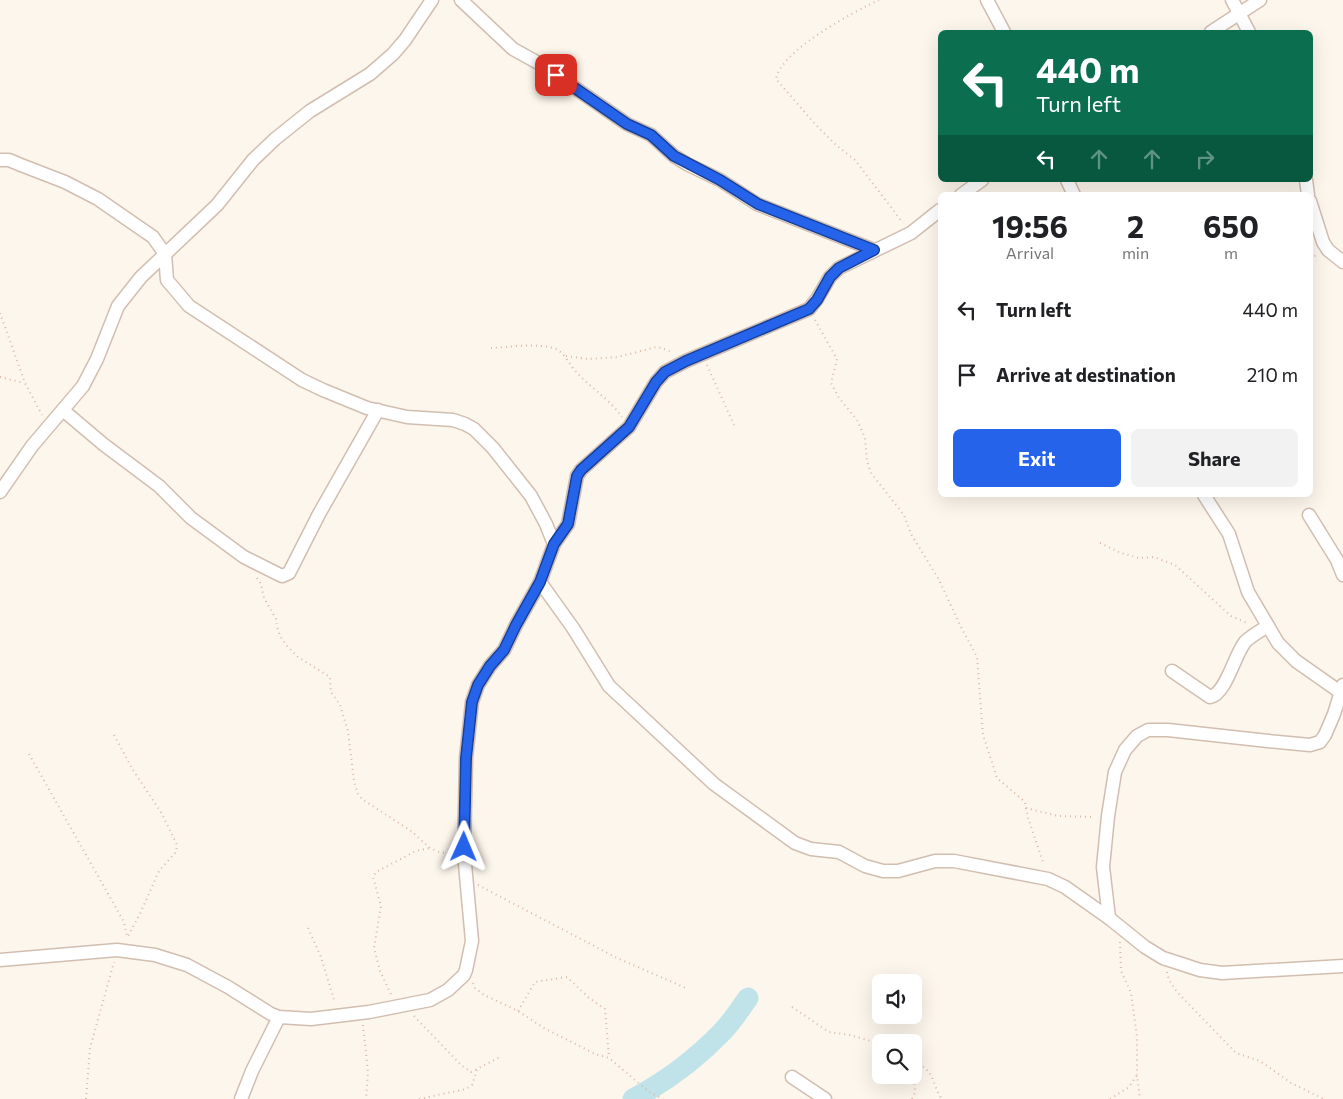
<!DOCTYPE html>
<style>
body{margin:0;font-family:Commissioner,sans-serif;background:#f2f2f2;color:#202124;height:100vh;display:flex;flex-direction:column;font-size:19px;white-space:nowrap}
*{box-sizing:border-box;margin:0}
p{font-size:16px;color:#757577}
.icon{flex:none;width:28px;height:28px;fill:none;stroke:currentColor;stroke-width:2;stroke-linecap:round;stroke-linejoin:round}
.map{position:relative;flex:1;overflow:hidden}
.drawer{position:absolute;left:938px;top:192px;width:375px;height:305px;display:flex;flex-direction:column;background:#fff;border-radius:8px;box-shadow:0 5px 20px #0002}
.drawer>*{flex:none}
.guide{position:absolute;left:938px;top:30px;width:375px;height:152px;border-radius:8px;box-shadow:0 5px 20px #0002;background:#0b6e4f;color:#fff;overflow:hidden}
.fabs{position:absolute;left:872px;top:974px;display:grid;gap:10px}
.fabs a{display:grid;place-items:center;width:50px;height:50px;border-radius:8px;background:#fff;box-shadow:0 5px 20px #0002;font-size:25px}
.pin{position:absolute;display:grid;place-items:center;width:42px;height:42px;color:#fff;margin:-21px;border-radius:10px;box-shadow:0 2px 8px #0006}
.me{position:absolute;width:55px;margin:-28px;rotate:1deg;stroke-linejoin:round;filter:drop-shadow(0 0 4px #0008)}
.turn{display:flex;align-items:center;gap:18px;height:105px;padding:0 15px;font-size:22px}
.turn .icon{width:65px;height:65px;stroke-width:2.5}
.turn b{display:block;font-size:35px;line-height:42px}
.lanes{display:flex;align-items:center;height:48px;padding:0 15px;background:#0003;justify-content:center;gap:25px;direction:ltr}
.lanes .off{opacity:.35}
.eta{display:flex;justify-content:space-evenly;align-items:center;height:85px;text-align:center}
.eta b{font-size:30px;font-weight:700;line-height:35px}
.primary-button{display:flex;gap:10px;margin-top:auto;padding:10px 15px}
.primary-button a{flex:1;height:58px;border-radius:8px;background:#2563eb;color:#fff;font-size:20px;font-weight:700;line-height:58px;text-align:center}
.primary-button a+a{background:#f2f2f2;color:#202124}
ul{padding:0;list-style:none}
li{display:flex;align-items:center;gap:15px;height:65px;padding:0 15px}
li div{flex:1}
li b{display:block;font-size:19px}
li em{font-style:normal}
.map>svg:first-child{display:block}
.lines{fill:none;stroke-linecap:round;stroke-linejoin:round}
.river{stroke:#bfe3e8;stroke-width:21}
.minor-casing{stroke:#d1beb0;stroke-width:15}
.path{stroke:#d9b8a5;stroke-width:2;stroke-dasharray:1 4;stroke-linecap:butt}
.minor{stroke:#fff;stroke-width:12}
.route-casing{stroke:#184099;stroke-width:12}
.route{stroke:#2563eb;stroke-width:9}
</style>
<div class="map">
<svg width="1343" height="1099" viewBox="0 0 1343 1099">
<rect width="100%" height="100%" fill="#fdf6ec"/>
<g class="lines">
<path class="river" d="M633,1099c32,-17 64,-41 89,-67 10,-10 18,-23 26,-34"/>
<g class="minor-casing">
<g id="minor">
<path d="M461,0l52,49 29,16 85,59 24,11 23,21 13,8 33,16 37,24 117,46"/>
<path d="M987,0l17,32"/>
<path d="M1232,0l17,32"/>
<path d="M1211,32l49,-32"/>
<path d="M0,160h9l12,5 44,17 33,17 55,38 12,17 2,26 22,26 113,74 21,10 44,18 40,9 46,3 12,4 9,5 19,19 38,48 15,28 8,20"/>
<path d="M1067,180l7,15"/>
<path d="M1306,180l2,15"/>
<path d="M961,195l21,-15"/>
<path d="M1310,201l13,41 5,8 15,12"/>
<path d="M64,411l39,33 56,42 32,32 53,39 38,19 7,-3 30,-59 59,-104"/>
<path d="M0,492l32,-46 51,-60 14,-27 21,-53 23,-29 76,-72 36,-45 22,-21 35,-28 60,-37 23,-20 12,-14 27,-40"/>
<path d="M1204,495l25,39 19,58 30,51 18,18 47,33"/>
<path d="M1309,515l28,45 6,15"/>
<path d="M540,582l33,46 36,58 105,98 81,59 16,6 28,3 26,14 18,5h15l37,-10h19l94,18 17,8 44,31 36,29 18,11 37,12 22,3 121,-7"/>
<path d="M1172,671l38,26c16,-3 24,-41 35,-55 6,-6 15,-11 23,-16"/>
<path d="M1109,918l-6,-51 5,-51 7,-44 10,-22 12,-14 11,-6h20l100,11 42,4 10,-3 5,-7 9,-21 9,-29"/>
<path d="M0,960l117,-10 38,5 32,10 41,22 43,27 8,3 32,2 58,-7 61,-12 18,-10 16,-15 2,-5 6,-29 -8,-88 2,-95 6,-56 6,-17 12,-19 14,-16 12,-25 24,-43 14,-38 14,-20 9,-48 4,-6 48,-43 27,-45 9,-10 21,-11 123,-52 8,-10 13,-22 9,-9 72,-35 29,-23"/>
<path d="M792,1077l33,22"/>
<path d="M241,1099l11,-28 27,-54"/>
</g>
</g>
<g class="path">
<path d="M879,0c-24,11 -99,51 -103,79l39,45 21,21 19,15 48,63"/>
<path d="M1310,258l7,-3"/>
<path d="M0,313l25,70 17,32"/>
<path d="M815,320l22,39 -6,24 8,15 18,22 8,18 2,23 4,12 33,42 7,19 27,44 24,51 15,28 6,78 14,43 28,24 3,16 16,47"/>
<path d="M491,348c19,-1 43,-5 62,0 10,3 14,12 19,19 16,20 35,29 50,50"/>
<path d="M566,356l22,3 30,-2 38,-10 6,1 11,5"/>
<path d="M707,365l27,60"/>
<path d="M0,377l24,6"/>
<path d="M1100,543l21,10 18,5 15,-1 21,8 56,51 16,7"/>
<path d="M257,578l4,6 3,14 12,21 1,8 3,9 7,10 11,11 32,20 1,15 9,13 8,26 6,50 4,13 4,5 49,32 19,17 9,4 13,2"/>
<path d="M114,735l19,35 29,44 15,31 -1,7 -17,19 -19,43 -13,24"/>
<path d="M29,754l95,168 3,14"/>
<path d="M1026,808l32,8 37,1"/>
<path d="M478,885l137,72 73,32"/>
<path d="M308,928l13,29 14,46"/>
<path d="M1120,942l1,29 10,22 6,44v38l3,24"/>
<path d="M1167,972l2,8 8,12 59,61 24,8 31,22 33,16"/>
<path d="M473,983l2,5 9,7 34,16 26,17 51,26 14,4 39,33 15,8"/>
<path d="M391,994l-11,-23 -6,-23 7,-42 -8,-29 3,-5 40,-21 14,-3"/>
<path d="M792,1007l37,25 21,3 31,9"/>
<path d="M518,1011l17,-29 32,-5 21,20 17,12 4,49"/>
<path d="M414,1016l48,50 9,6 31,-16"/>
<path d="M363,1025l5,47 -2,27"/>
<path d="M914,1062c22,8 17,22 28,37"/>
<path d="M86,1099l4,-51 24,-86"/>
<path d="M419,1099l47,-10 6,-4 5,-15"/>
<path d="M912,1099c5,-7 2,-16 1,-24"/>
<path d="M1110,1099l19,-12 8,-12"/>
</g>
<use href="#minor" class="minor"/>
</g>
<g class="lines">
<g class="route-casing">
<path id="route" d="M464,847l2,-89 6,-56 6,-17 12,-19 14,-16 12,-25 24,-43 14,-38 14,-20 9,-48 4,-6 48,-43 27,-45 9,-10 21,-11 123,-52 8,-9 13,-23 9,-9 35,-18 -116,-46 -38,-24 -46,-24 -23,-21 -24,-11 -71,-49"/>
</g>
<use href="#route" class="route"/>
</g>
</svg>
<div class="fabs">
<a><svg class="icon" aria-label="sound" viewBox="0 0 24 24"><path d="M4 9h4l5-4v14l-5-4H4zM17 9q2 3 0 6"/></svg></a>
<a><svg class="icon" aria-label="search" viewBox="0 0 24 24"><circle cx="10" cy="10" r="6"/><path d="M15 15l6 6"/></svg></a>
</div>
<div class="pin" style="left:556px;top:75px;background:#d93025"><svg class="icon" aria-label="arrive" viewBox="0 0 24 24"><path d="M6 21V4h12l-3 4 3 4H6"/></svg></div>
<svg class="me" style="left:464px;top:847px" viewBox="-20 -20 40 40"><path d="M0-17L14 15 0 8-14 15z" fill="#2563eb" stroke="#fff" stroke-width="4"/></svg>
<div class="guide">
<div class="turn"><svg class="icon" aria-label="left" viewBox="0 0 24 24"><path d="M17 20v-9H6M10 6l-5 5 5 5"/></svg><div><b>440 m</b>Turn left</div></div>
<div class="lanes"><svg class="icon" aria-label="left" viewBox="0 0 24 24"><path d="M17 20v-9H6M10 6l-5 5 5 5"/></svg><svg class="icon off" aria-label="ahead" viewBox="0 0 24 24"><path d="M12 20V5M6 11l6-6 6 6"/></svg><svg class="icon off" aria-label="ahead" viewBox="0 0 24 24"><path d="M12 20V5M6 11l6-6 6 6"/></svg><svg class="icon off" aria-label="right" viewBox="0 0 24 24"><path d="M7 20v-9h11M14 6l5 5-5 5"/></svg></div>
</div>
<section class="drawer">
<div class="eta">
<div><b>19:56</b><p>Arrival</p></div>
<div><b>2</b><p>min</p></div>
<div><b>650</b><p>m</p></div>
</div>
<ul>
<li><svg class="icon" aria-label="left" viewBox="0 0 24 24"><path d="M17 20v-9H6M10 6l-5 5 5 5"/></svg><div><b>Turn left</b></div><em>440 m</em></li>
<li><svg class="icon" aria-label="arrive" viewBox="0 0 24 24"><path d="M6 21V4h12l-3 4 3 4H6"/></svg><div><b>Arrive at destination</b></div><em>210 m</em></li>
</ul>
<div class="primary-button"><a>Exit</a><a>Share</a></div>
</section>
</div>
